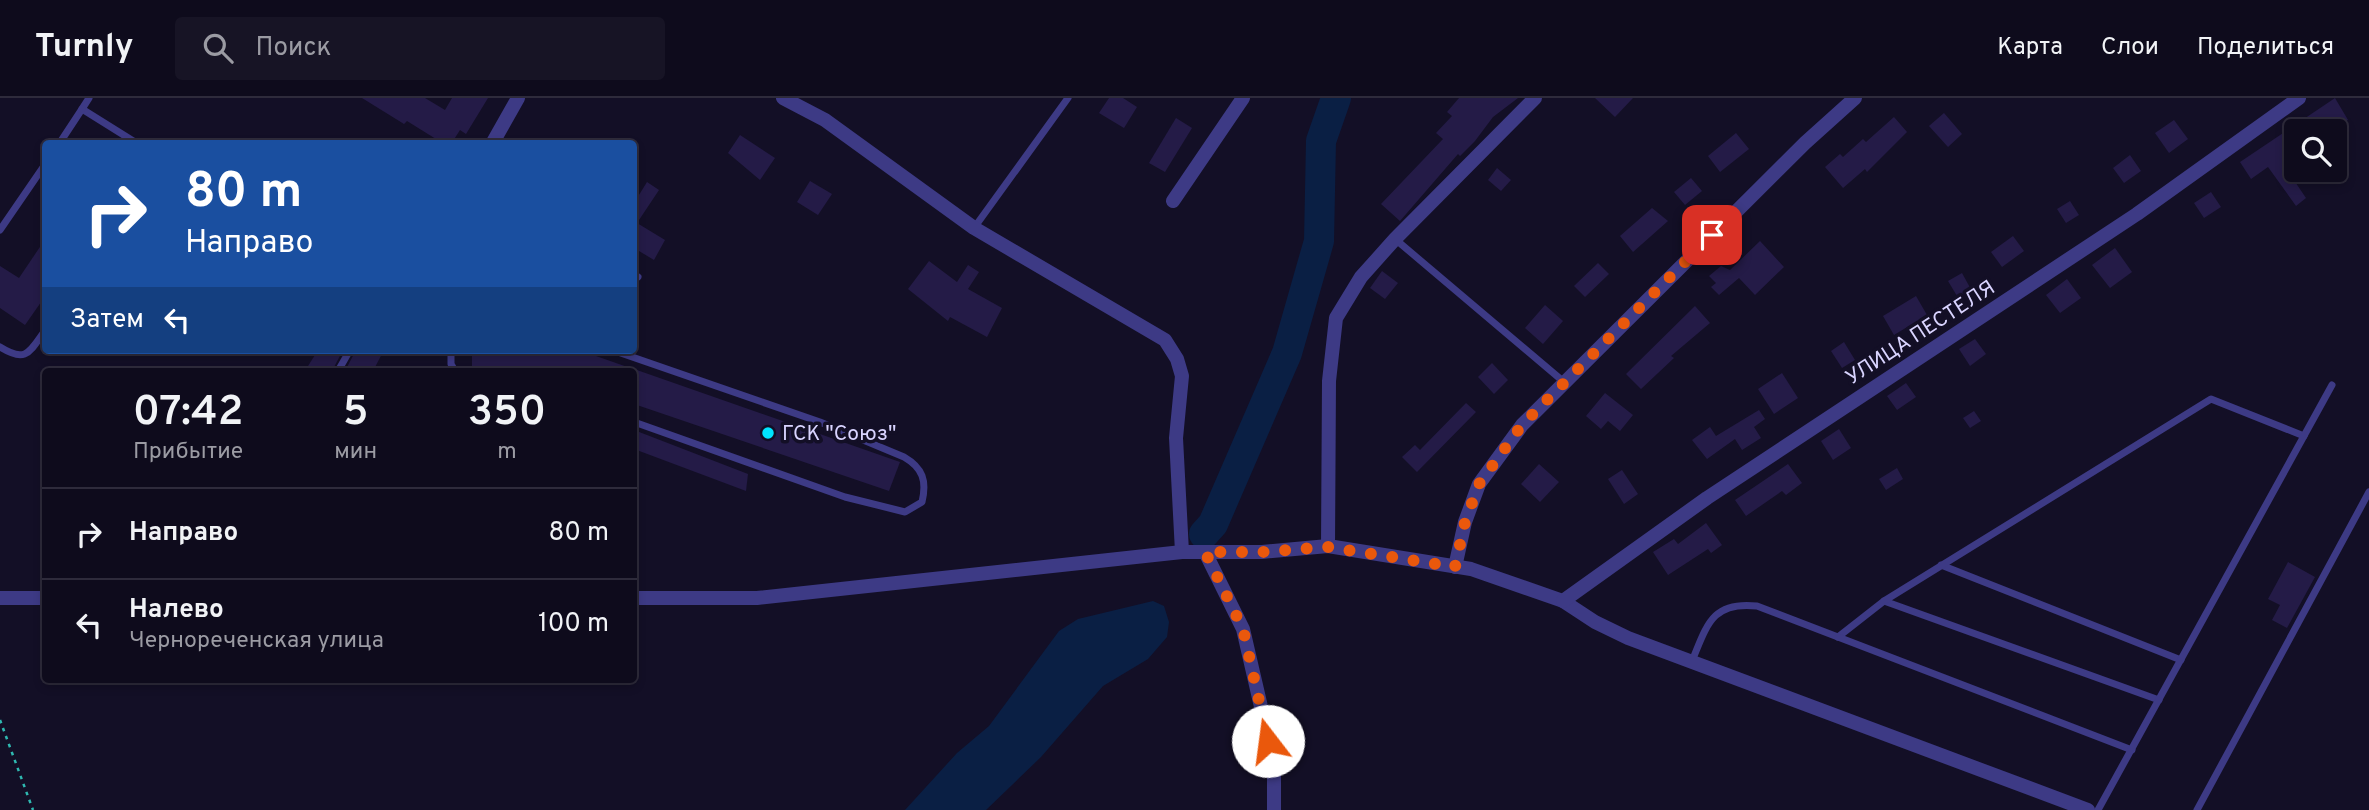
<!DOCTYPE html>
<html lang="ru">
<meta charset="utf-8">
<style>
body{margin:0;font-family:Overpass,sans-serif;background:#171425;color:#f1f3f6;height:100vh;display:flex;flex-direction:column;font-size:26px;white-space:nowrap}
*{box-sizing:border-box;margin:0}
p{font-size:23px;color:#9b9ba3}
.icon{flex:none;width:38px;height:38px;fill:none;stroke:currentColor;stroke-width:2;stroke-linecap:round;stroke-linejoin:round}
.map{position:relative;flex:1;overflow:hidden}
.side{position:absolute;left:42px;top:270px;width:595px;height:315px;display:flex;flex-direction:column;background:#0e0b1c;border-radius:7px;box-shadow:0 4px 10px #0003,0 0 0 2px #2e2b3b}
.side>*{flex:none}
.hud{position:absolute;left:42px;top:42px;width:595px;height:214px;border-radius:7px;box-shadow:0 4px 10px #0003,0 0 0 2px #2e2b3b;background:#1a4fa0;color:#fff;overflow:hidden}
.buttons{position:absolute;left:2284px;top:21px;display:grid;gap:14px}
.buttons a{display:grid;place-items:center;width:63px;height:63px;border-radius:7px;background:#0e0b1c;box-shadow:0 4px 10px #0003,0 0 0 2px #2e2b3b;font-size:35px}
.pin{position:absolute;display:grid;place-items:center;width:60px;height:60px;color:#fff;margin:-30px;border-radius:14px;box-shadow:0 4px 10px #0006}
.me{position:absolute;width:77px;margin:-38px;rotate:345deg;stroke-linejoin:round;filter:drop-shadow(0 0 5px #0008)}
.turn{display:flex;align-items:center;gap:24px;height:147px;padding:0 28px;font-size:32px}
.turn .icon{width:91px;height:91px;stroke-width:2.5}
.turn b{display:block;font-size:49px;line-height:60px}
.then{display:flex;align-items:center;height:66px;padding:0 28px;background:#0003;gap:14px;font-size:26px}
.eta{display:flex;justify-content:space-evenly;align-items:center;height:119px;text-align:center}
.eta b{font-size:42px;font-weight:600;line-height:49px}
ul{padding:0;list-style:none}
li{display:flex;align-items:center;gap:21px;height:91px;padding:0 28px;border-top:2px solid #2e2b3b}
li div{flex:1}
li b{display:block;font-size:26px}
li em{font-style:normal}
header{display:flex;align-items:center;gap:42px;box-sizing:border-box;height:98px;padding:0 35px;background:#0e0b1c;border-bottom:2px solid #2e2b3b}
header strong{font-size:33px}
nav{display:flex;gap:38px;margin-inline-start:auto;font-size:24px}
.search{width:490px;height:63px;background:#171425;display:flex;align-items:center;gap:18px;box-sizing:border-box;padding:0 24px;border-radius:7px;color:#9b9ba3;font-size:26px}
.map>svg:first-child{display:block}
.water{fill:#0a1f44}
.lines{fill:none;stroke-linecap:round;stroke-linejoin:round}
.river{stroke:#0a1f44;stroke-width:30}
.building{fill:#241b47}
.path{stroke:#2fb8b0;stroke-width:2.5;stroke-dasharray:3.5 5;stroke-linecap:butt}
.lane{stroke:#3d3a85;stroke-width:7}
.street{stroke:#3d3a85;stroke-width:14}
.route{stroke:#ea580c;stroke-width:12;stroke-dasharray:0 21.6}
.poi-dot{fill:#00e5ff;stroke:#130f26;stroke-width:2.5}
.labels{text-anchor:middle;stroke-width:7;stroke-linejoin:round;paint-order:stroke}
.street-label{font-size:21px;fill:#d9d4ff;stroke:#130f26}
.poi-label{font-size:21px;fill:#d9d4ff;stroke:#130f26;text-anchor:start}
</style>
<header>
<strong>Turnly</strong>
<div class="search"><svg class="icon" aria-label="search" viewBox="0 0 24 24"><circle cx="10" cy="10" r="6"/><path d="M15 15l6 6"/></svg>Поиск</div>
<nav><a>Карта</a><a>Слои</a><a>Поделиться</a></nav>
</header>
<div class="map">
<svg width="2369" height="712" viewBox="0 0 2369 712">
<rect width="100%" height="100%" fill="#130f26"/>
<path class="water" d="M1153,503l11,5 5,16 -2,15 -19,22 -45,27 -62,71 -55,53h-81l52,-57 32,-27 70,-95 19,-12z"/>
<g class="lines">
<path class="river" d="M1204,436l9,-10 74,-171 32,-112 2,-100 15,-43"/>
</g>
<g class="building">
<path d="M362,0h63l20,12 7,-12h36l-22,36 -6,-4 -9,14h-7l-37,-23 -3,3z"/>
<path d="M1109,0h14l14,9 -13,21 -25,-15z"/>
<path d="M1459,0h59l-25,19 -18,24 -15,15 -2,-2 -58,67 -19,-17 62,-65 -7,-6 16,-17 -5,-4z"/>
<path d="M1595,0h38l-18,19z"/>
<path d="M2335,0l13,22 -20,11h-32v25l-13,8 23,34 -10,8 -28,-39 -17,12 -11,-17z"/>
<path d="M1944,15l18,21 -14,13 -19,-21z"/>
<path d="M1894,19l13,15 -40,40 -2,-3 -22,19 -18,-21 15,-13 3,3 20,-18 3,3z"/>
<path d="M1176,20l16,10 -27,44 -16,-9z"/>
<path d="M2174,22l14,19 -19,14 -14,-20z"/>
<path d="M1736,35l13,16 -29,23 -12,-16z"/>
<path d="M740,37l35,23 -15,22 -32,-27z"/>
<path d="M2130,57l11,16 -17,12 -11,-15z"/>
<path d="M1497,70l14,12 -10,11 -13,-11z"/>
<path d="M1691,80l11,13 -17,14 -11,-13z"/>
<path d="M810,83l22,13 -14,21 -21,-13z"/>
<path d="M647,84l12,8 -22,33 28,17 -11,20 -20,-12v-45z"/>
<path d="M2211,94l10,15 -17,11 -10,-15z"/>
<path d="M2070,103l9,14 -13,8 -9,-14z"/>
<path d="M1652,110l16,13 -35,31 -13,-16z"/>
<path d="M2013,138l11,15 -22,16 -11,-15z"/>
<path d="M46,140v57l-21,30 -25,-17v-42l19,12z"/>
<path d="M1760,143l24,26 -29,28 -16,-17 -20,17 -8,-8 5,-4 -7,-7 12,-10 9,4z"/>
<path d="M2115,150l17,24 -22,16 -18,-23z"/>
<path d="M929,163l28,21 11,-17 11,7 -11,17 34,19 -15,29 -37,-20 -2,4 -40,-32z"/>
<path d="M1598,165l11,11 -24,23 -11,-11z"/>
<path d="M1382,173l16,12 -13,16 -15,-11z"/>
<path d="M1962,175l11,20 -13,8 -12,-20z"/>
<path d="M2067,181l14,19 -21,15 -14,-18z"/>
<path d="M1916,198l11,19 -33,20 -11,-19z"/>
<path d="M1545,207l18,16 -20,23 -18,-16z"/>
<path d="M1695,208l15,17 -39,33 3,2 -33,31 -15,-15z"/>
<path d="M1975,241l11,15 -16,12 -11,-17z"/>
<path d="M1844,244l11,18 -13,8 -11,-17z"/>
<path d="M318,252h25l-11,21h-27z"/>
<path d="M356,252h28l-11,21h-28z"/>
<path d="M472,252h107l54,19 -96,2 -65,-3z"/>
<path d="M1492,265l16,17 -14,14 -16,-17z"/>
<path d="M634,271l266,93 -11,29 -255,-87z"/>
<path d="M1782,275l16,25 -24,16 -16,-25z"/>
<path d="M1906,285l10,14 -19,13 -10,-14z"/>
<path d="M1605,295l28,22 -13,16 -12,-10 -7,8 -15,-13z"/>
<path d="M1466,305l10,9 -59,60 -15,-15 13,-12 5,5z"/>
<path d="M1759,312l6,9 -11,8 7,11 -19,12 -7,-11 -28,20 -15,-19 18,-13 6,9z"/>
<path d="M1974,313l7,10 -11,7 -7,-10z"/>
<path d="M1839,331l12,19 -18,12 -12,-19z"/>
<path d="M634,332l114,44 -2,17 -112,-42z"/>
<path d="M1539,366l20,18 -19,20 -19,-18z"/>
<path d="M1788,366l14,19 -16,12 -4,-4 -36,25 -11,-16z"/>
<path d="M1897,370l6,11 -17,11 -7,-11z"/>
<path d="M1622,372l16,24 -14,10 -16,-25z"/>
<path d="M1706,425l16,22 -11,8 -3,-4 -40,26 -15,-23 21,-13 4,5z"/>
<path d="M2288,464l27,15 -28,51 -15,-8 8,-15 -12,-6z"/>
</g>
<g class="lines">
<path class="path" d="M0,622l33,90"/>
<g class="lane">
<path d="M89,0l-7,11 56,35"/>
<path d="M59,46l23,-35"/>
<path d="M323,46h3"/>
<path d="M974,130l94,-130"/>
<path d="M0,132l46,-67"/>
<path d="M1395,141l169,143"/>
<path d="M634,177l4,2"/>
<path d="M0,249c27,17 30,4 46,-18"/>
<path d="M451,252v14l4,7"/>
<path d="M612,252l208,72 84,35c19,11 23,24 18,45l-17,10 -60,-15 -211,-75"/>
<path d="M338,273l12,-21"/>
<path d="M1941,467l240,95"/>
<path d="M1884,503l275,99"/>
<path d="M1838,539l46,-36 327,-202 93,37"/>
<path d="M1692,563c15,-36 20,-60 65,-55l375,144"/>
<path d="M2098,712l234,-425"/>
<path d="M2197,712l172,-318"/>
</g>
<g class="street">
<path d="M783,0l42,22 149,108 191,112 12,19 5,17 -6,62 6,114"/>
<path d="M492,46l26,-46"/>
<path d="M1173,103l70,-103"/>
<path d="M1328,448l1,-165 7,-63 25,-41 34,-38 140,-141"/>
<path d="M1205,454l38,77 31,134v47"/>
<path d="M1455,469l10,-45 14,-38 43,-59 283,-282 50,-45"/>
<path d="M0,500h46"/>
<path d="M634,500h123l425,-46h80l66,-6 143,23 92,32 32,21 33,16 460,172"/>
<path d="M1563,503l144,-103 430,-284 162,-116"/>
</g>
</g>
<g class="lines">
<path class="route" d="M1268,643l-25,-112 -38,-77h57l66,-5 127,20 10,-45 14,-38 43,-59 190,-190"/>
</g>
<circle class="poi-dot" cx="768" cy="335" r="7"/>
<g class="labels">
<g class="street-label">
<text transform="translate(1920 234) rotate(-33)" y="7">УЛИЦА ПЕСТЕЛЯ</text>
</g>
<g class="poi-label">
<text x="782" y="342">ГСК "Союз"</text>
</g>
</g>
</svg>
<div class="buttons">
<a><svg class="icon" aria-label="search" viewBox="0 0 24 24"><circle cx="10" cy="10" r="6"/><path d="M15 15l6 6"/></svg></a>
</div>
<div class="pin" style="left:1712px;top:137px;background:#d93025"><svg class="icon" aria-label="arrive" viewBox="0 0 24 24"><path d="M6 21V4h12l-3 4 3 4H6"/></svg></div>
<svg class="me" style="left:1268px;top:643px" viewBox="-20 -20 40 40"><circle r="19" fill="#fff"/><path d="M0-13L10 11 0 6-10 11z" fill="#ea580c"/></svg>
<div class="hud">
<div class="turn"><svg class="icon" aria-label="right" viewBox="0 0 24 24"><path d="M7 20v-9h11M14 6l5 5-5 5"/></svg><div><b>80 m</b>Направо</div></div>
<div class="then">Затем<svg class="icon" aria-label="left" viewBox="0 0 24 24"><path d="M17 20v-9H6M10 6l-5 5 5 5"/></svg></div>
</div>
<section class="side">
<div class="eta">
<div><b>07:42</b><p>Прибытие</p></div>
<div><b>5</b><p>мин</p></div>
<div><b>350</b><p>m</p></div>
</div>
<ul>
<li><svg class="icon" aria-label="right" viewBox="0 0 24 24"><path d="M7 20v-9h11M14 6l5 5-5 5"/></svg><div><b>Направо</b></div><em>80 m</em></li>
<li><svg class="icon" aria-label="left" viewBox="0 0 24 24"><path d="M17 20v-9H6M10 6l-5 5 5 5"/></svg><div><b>Налево</b><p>Чернореченская улица</p></div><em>100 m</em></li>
</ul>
</section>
</div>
